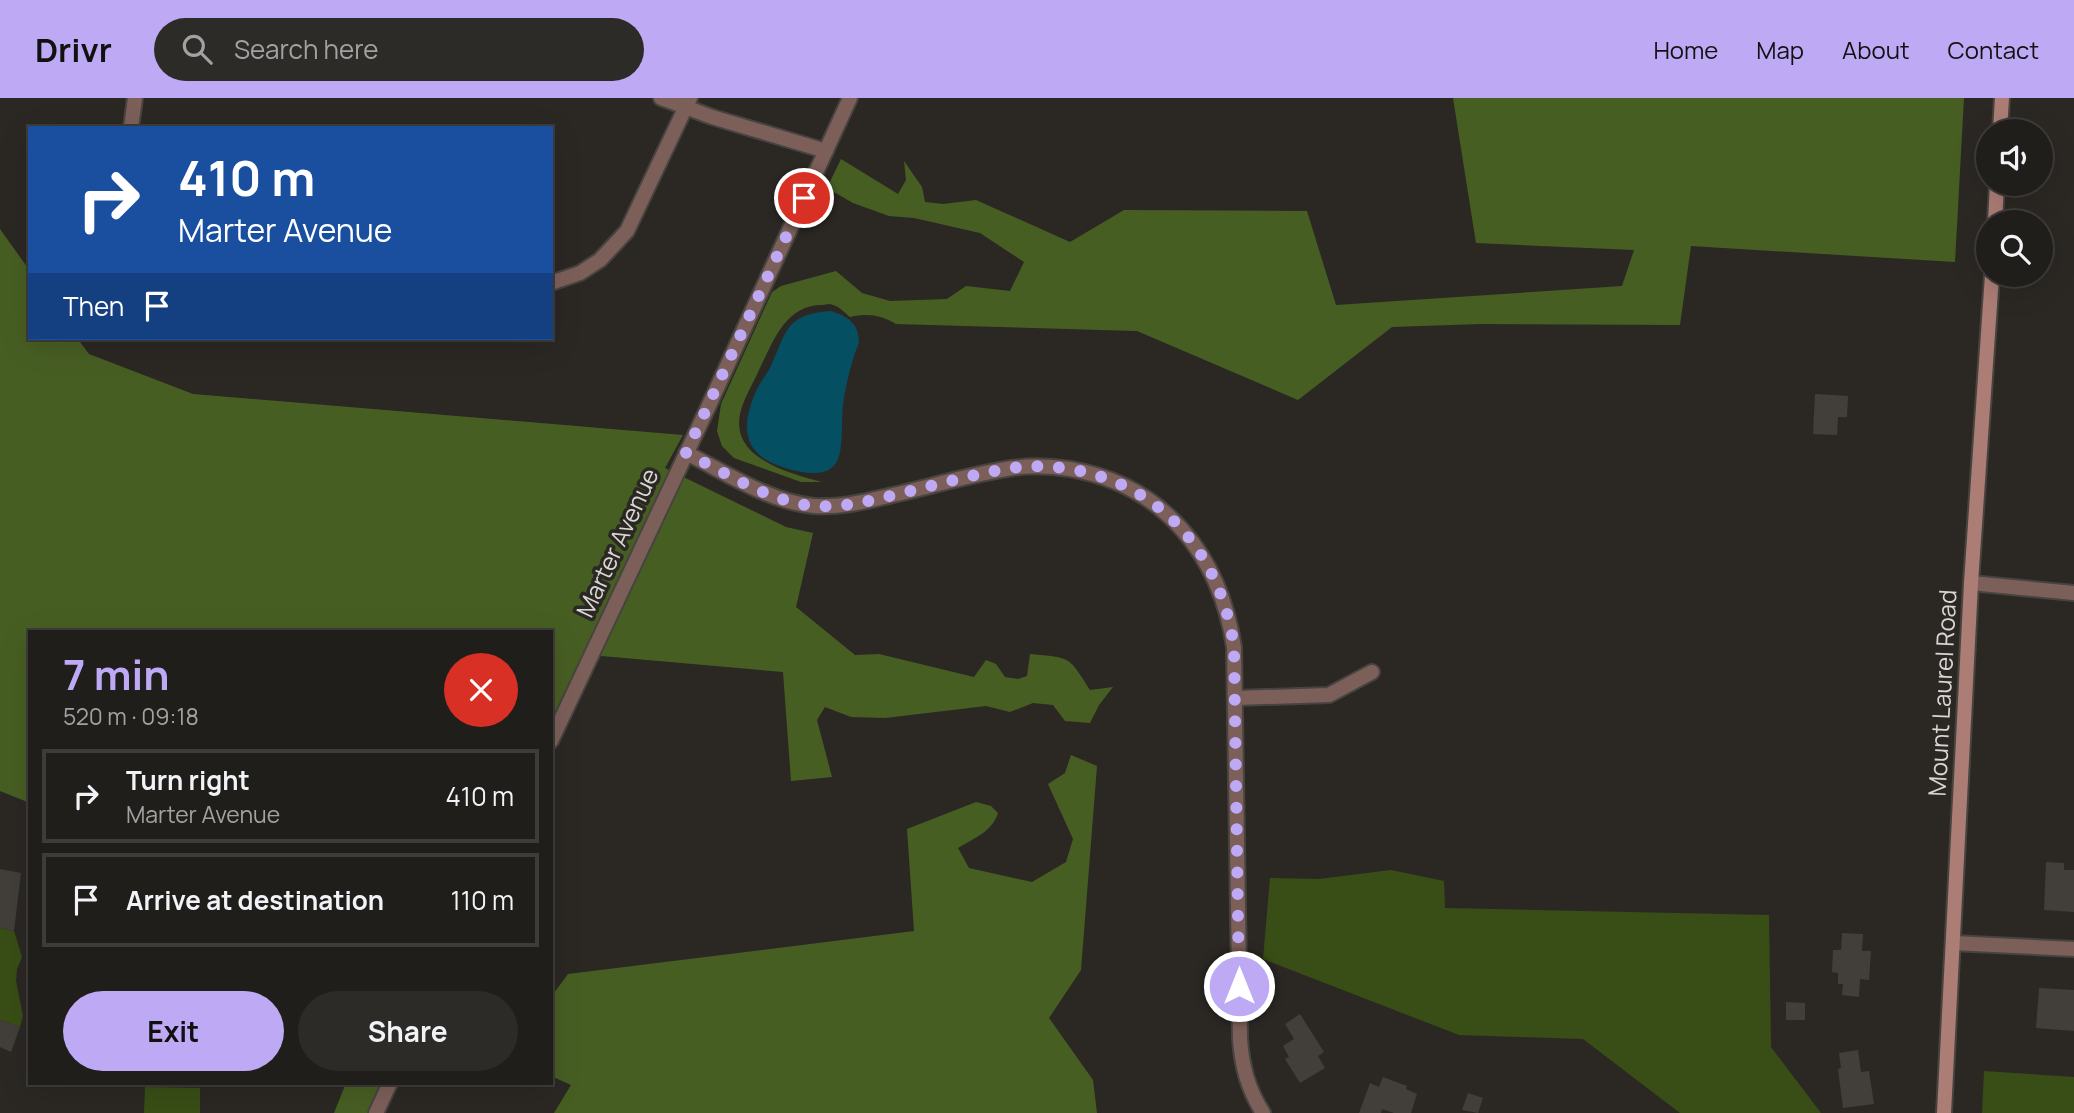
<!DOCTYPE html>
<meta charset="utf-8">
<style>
body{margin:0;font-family:Manrope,sans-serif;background:#2d2b28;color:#f1f3f6;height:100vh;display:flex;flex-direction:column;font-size:26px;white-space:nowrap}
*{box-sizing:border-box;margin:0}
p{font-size:23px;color:#a2a2a3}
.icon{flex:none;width:38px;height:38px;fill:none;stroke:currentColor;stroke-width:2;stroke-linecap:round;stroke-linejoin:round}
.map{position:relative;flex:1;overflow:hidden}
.panel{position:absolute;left:28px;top:532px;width:525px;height:455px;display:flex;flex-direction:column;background:#201e1b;border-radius:0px;box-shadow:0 7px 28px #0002,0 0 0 2px #3d3c3a}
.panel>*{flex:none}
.top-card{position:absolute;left:28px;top:28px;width:525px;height:214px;border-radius:0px;box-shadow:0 7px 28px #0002,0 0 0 2px #3d3c3a;background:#1a4fa0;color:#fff;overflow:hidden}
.controls{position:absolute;left:1976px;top:21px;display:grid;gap:14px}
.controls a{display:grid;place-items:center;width:77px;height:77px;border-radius:50%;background:#201e1b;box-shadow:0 7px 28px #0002,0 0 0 2px #3d3c3a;font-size:35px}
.pin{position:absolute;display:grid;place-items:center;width:60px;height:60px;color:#fff;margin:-30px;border:4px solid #fff;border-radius:50%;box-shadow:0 2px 7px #0007}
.me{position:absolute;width:77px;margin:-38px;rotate:0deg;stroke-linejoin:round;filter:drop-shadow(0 0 5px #0008)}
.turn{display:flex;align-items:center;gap:24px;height:147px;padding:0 35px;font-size:32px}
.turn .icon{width:91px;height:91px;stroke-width:2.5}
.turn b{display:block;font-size:49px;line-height:60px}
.then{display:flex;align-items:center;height:66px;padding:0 35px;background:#0003;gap:14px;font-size:26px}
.round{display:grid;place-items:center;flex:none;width:74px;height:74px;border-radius:37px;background:#2d2b28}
.overview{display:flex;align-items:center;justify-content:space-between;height:119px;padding:0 35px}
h1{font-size:42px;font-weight:700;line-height:52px;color:#bea9f5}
.cta{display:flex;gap:14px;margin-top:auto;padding:14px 35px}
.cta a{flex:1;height:80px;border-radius:42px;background:#bea9f5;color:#111;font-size:28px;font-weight:700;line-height:80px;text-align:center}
.cta a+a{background:#2d2b28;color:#f1f3f6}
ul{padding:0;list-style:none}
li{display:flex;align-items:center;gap:21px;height:94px;margin:0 14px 10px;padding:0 21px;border:4px solid #3d3c3a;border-radius:0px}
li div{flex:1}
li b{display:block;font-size:26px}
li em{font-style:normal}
header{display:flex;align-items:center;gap:42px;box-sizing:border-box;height:98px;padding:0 35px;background:#bea9f5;color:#111}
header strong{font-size:33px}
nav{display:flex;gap:38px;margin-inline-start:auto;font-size:24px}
.search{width:490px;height:63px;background:#2d2b28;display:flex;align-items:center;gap:18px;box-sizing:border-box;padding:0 24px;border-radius:38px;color:#a2a2a3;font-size:26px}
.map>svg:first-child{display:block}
.green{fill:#394e16}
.forest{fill:#475e23}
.water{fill:#054f62}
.building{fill:#423f3b}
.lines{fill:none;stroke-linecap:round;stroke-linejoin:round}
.street-casing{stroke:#474440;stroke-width:18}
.secondary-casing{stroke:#474440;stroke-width:18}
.street{stroke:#7d5f5a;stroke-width:14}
.secondary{stroke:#ac7d75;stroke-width:14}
.route{stroke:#bea9f5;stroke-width:12;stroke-dasharray:0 21.6}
.labels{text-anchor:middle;stroke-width:7;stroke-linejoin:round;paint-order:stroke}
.street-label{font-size:24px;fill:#d8d6d4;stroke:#2b2824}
</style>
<header>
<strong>Drivr</strong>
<div class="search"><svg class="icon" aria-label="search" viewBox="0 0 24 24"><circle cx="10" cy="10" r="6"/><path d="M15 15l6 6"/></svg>Search here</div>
<nav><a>Home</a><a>Map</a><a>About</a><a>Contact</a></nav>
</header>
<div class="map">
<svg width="2074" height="1015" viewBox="0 0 2074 1015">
<rect width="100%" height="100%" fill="#2b2824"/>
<g class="green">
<path d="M1391,772l53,11 1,27 324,7 2,132 50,66h-141l-97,-74 -124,-4 -196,-76 7,-81 49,1z"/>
<path d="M0,830l14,3 8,26 -5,12 -1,12 7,35 -3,11 -20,-7z"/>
<path d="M1984,973l90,6v36h-92z"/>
<path d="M145,989l55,1v25h-56z"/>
</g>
<g class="forest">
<path d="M1453,0h511l-9,164 -264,-16 -11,79 -200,-1 -88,3 -94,73 -161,-69 -241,-7c-15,-9 -28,-11 -46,-7 -5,-4 -11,-11 -17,-12 -4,-2 -7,0 -11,0 -37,0 -49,37 -63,65 -9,21 -28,46 -16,70 13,25 54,35 79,42h-21l-67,-24 -12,-12 -5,-15 4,-27 51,-112 9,-6 55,-15 26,22 28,8 57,-2 19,-13 44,5 14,-29 -44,-29 -66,-15 -25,-2 -36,-13 -26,-15 14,-29 57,35 8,-14 -2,-19 18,26 3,15 18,2 33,-4 94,42 54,-32 183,1 29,94 286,-19 12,-36 -158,-7z"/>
<path d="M0,131l30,42v67h47l12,16 104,40 490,41 -18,33 121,59 27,6 -17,74 59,48 24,-1 95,23 12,-17 10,4 9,13 13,2 9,-3 3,-22c41,4 38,1 60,36l23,-3 -14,18 -9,18 -25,-2 -12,-16 -20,-2 -23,9 -24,-6 -101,12 -34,-1 -26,-10 -8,13 15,57 -41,4 -8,-109 -193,-17 -39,82v-105h-521v171l-30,-12z"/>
<path d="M1071,657l26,11 -16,204 -32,48 44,62 4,33h-543l17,-28 -20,-9v-79l17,-23 346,-43 -7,-102 69,-27 15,4 7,7c-6,19 -24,25 -40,35l11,20 63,14 34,-20 7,-23 -25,-55 17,-11z"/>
<path d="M346,985h43l-14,30h-41z"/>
</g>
<path class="water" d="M831,213c18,6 28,13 28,32 -7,15 -14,46 -16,62 -2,15 1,46 -7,58 -7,11 -22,11 -34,9 -53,-10 -67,-34 -45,-83 4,-8 10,-15 14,-23 16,-35 15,-52 60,-55z"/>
<g class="building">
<path d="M1815,296l33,2 -1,21h-9l-1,18 -24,-1z"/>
<path d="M2046,764l18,1v7h10v42l-30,-2z"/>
<path d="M0,771l21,4 -7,58 -14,-3z"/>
<path d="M1842,835l21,1 -1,17h9l-2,29 -9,-1 -1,18 -17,-2 1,-11h-5v-11l-6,-1 1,-22h8z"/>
<path d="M2039,890l35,2v41l-38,-3z"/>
<path d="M1786,904l19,1v17h-19z"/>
<path d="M1300,916l24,38 -6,4 7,12 -25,15 -15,-24 4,-2 -6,-11 11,-7 -9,-15z"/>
<path d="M0,922l20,7 -9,25 -11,-5z"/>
<path d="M1858,952l3,22 8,-1 5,33 -31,4 -5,-39 3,-1 -2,-15z"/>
<path d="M1383,979l24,9 -1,3 11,5 -6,19h-17l-12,-4 -1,4h-22l11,-30 9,4z"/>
<path d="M1468,995l15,5 -5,15 -16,-3z"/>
</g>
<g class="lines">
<g class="street-casing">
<g id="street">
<path d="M661,0l51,19 114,34"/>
<path d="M131,30l4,-30"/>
<path d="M551,185l29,-10 20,-13 27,-29 63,-133"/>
<path d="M686,355c39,19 83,49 128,53 27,2 53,-5 79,-11 39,-9 79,-21 119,-27 20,-3 39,-2 58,1 95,16 150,87 164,178l6,392c2,28 8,50 23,74"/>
<path d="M1971,485l103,10"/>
<path d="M1237,600l92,-3 43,-23"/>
<path d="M551,643l160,-340 139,-303"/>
<path d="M1953,845l121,6"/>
<path d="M376,1015l14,-30"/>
</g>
</g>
<g class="secondary-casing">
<g id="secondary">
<path d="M2000,33l2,-33"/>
<path d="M1995,124l2,-38"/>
<path d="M1944,1015l27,-530 21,-308"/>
</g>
</g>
<use href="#street" class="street"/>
<use href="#secondary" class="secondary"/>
</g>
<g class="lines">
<path class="route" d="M804,100l-118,255c39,19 83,49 128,53 28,2 56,-5 84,-12 38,-9 76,-20 114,-26 20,-3 39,-2 58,1 94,16 151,87 164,178l5,339"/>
</g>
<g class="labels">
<g class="street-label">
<text transform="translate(618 445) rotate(-65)" y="8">Marter Avenue</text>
<text transform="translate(1943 595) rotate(-87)" y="8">Mount Laurel Road</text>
</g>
</g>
</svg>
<div class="controls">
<a><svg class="icon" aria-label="sound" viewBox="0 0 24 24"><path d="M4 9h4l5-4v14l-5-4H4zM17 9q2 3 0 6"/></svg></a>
<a><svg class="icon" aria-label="search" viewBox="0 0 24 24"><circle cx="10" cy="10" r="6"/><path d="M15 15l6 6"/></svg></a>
</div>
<div class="pin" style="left:804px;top:100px;background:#d93025"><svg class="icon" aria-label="arrive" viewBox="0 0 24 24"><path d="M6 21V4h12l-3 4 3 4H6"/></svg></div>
<svg class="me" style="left:1239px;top:888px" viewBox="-20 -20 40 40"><circle r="17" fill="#bea9f5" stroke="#fff" stroke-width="3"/><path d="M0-11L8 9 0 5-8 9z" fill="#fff"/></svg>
<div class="top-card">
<div class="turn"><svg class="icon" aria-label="right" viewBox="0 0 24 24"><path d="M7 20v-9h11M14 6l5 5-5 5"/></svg><div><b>410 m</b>Marter Avenue</div></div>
<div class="then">Then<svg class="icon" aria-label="arrive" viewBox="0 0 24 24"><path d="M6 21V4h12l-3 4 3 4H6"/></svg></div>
</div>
<section class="panel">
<div class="overview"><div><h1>7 min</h1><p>520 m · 09:18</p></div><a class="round" style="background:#d93025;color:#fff"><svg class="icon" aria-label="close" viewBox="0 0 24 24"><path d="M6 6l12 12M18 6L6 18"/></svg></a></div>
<ul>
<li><svg class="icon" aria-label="right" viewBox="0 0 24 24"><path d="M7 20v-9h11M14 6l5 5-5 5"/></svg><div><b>Turn right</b><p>Marter Avenue</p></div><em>410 m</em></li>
<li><svg class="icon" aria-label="arrive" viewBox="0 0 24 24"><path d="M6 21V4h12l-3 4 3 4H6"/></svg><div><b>Arrive at destination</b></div><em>110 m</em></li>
</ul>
<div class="cta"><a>Exit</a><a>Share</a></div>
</section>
</div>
